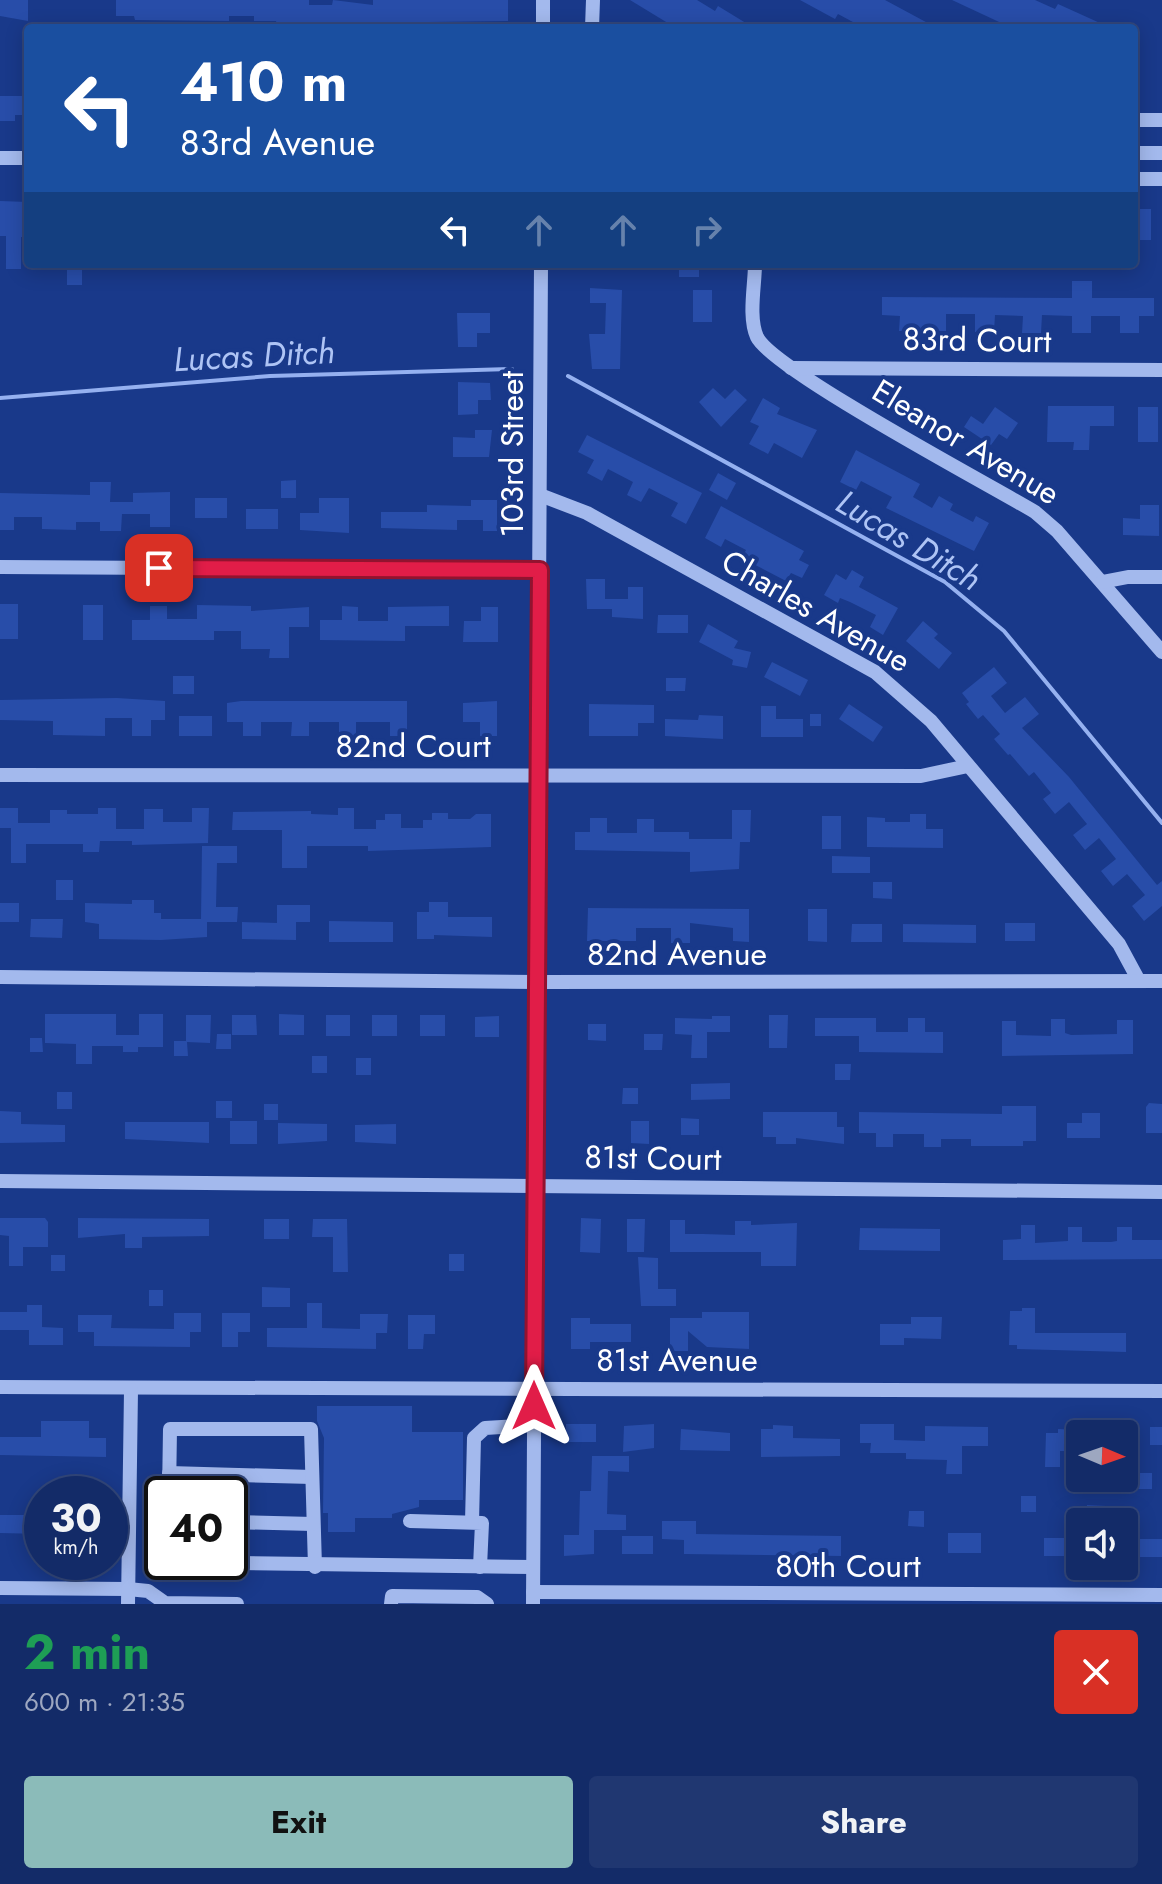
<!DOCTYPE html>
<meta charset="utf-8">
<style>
body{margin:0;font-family:Jost,sans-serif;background:#203771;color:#f1f3f6;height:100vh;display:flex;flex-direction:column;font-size:30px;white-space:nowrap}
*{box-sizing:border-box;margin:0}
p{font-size:26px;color:#9da7c0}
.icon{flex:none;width:44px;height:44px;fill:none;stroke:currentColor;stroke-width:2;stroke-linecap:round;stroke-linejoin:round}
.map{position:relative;height:1604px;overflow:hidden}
.side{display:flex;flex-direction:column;background:#132b68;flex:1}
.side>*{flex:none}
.hud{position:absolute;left:24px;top:24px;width:1114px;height:244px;border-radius:8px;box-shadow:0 4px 20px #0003,0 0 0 2px #32477c;background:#1a4fa0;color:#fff;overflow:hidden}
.needle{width:52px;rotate:92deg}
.controls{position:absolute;left:1066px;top:1420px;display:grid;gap:16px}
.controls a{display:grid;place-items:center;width:72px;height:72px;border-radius:8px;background:#132b68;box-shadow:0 4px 20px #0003,0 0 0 2px #32477c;font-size:40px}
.speed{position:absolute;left:24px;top:1476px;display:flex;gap:16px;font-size:40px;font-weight:700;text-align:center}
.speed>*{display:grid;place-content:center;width:104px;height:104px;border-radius:50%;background:#132b68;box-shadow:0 4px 20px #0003,0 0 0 2px #32477c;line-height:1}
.speed small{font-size:20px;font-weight:400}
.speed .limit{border:4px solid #111;border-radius:12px;background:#fff;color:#111}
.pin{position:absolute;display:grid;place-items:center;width:68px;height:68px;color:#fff;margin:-34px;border-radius:16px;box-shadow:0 4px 12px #0006}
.me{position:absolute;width:88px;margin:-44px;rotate:0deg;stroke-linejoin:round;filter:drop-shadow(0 0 6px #0008)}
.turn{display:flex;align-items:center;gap:28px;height:168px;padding:0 24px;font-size:36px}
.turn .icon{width:104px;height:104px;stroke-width:2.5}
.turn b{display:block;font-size:56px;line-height:68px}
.lanes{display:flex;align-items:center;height:76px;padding:0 24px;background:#0003;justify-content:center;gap:40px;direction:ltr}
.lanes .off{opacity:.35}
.round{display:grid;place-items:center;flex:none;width:84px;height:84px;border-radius:8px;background:#203771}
.summary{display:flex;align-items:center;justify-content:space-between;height:136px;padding:0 24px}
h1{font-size:48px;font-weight:700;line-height:60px;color:#1e9e55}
.cta{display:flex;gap:16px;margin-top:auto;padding:16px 24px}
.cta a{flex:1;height:92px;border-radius:8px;background:#8bbbb9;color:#111;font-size:32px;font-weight:700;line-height:92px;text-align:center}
.cta a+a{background:#203771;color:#f1f3f6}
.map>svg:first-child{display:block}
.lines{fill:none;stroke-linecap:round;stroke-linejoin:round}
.stream{stroke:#95b1f0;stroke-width:4}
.building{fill:#284da9}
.minor{stroke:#a3b9ed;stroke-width:14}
.route-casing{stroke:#92132f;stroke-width:20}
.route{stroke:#e11d48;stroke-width:14}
.labels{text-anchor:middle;stroke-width:8;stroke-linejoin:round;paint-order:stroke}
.street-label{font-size:32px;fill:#fff;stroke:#19398a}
.water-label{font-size:34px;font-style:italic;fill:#aec4f5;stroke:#19398a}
</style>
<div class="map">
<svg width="1162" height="1604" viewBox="0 0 1162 1604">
<rect width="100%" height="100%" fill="#19398a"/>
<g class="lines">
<g class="stream">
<path d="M568,376l377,206 59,49 158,192"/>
<path d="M0,398l270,-22 242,-7"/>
</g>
</g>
<g class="building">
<path d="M0,0h28v21l-28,-5z"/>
<path d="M116,0h193v5h23l1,-5 40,5v-5h135v21l-79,1v6l-134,-5 1,5h-18l-2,-7h-22v-5h-25v5l-94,-1 -1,-4h-18z"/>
<path d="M630,0h67l18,11 3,-5 36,22h-78z"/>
<path d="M800,0h85l52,28h-73l-26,-14 -3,5z"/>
<path d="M952,0h83l20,9 3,-5 53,24h-99z"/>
<path d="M0,96h27v19h-12v6h-15z"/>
<path d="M0,201l28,1v35h-7v32h-15v-33h-6z"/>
<rect x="1134" y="209" width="17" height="31"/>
<rect x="679" y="264" width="20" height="13"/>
<rect x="67" y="268" width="15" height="17"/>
<path d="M1072,281h20v17h62v18h-15v17h-19v-17h-29v17h-19v-17l-30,-1 -1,18h-19l1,-17 -28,-1 -1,17h-19v-18h-29v17h-47l1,-15 -18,-1v-18l190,1z"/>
<path d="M590,288l32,2 -2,79h-28l-3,-35h16l1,-31h-16z"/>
<rect x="693" y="290" width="19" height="32"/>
<path d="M457,313h33v20h-13v14h-19z"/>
<path d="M458,382l32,1 1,17h-13v14l-20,1z"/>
<path d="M713,388l12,11 10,-10 12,11 -26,27 -22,-25z"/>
<path d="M763,398l17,10 -3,6 40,16 -15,28 -28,-15 -6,11 -19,-10 10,-18 -9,-4z"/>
<path d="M1048,406h66v20h-24l-1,24h-16l1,-8h-27z"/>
<path d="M995,407l23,16 -11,16 -8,-5 -8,11 -27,-18 7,-11 12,8z"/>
<rect x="1138" y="407" width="20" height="35"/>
<path d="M475,430h17l-3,27h-36v-20l22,1z"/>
<path d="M587,435l115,58 -16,31 -15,-8 7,-13 -29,-15 -8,14 -14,-7 6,-13 -25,-13 -6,12 -15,-8 7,-13 -16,-8z"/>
<path d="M856,450l64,34 -7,13 19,11 7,-12 14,8 -3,6 23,12 3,-6 13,7 -15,28 -88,-43 6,-11 -31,-16 -5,9 -16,-8z"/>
<path d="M718,473l18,10 -9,17 -18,-10z"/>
<path d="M296,480v18h-15v-17z"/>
<path d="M90,482h21l-1,20h23v-9l37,-1v35h-20v-13h-28l-1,17h-21v-9h-24v8l-34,-1v-12h-28v13h-14v-37l90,2z"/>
<rect x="195" y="498" width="32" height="20"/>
<path d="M319,498h30v35l-49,-3v-17h19z"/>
<path d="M471,500h26v31h-14v-11h-26v10l-76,-2v-16h46v-7l44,1z"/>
<path d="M1140,505h19v31l-36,-1v-17l17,1z"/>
<path d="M721,506l83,45 -5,9 10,5 -7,13 -11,-5 -5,8 -44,-23 4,-8 -21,-11 -4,8 -16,-9z"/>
<rect x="246" y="509" width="32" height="20"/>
<path d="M852,570l12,7 -5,10 39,21 -15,27 -13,-8 6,-12 -26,-13 -10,-4 -2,5 -14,-8 12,-21 10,6z"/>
<path d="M586,579h19v20h23v-12h15v32l-31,-2v-8h-25z"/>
<rect x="0" y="604" width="18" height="35"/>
<rect x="83" y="605" width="20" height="35"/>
<path d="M197,605l54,1v5l58,-4v20h-20v31h-20l1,-9h-29v-18h-27v9h-82v-20h18v-14h17v13h30z"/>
<path d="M342,606l16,1v14h30v-14l61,-1v20h-44v15l-85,-1v-20h22z"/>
<path d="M481,607h17v35h-35l1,-21h17z"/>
<path d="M658,615h30v18h-31z"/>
<path d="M923,621l15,13 -4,4 18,15 -13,16 -33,-28z"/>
<path d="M708,624l30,17 -4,7 17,4 -4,16 -15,-3 1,-5 -34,-18z"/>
<path d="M772,662l36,18 -8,16 -36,-19z"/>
<path d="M994,667l13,16 -16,13 14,17 20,-16 14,17 -17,14 47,49 88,108 5,-4v25l-18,15 -12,-15 13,-11 -18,-21 -14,12 -12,-15 15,-12 -17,-21 -14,12 -12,-15 14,-11 -18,-22 -14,12 -12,-15 8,-6 -17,-21 -5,4 -19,-22 -2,1 -14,-16 6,-5 -17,-19 -5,4 -12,-15 3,-2 -7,-9z"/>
<rect x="173" y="676" width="21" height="18"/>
<path d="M666,678h20l-1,13h-19z"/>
<path d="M117,698l48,3v19h-14v16h-19v-18h-27v18l-52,-1v-14l-53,-1v-20z"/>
<path d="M241,701h166v35h-17v-14h-34v14h-17v-14h-30v14h-18l1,-14h-31v14h-18v-14h-16v-19z"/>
<path d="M497,701v35h-17v-14h-17v-19z"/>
<path d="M589,704l65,1v18h-16v13h-49z"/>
<path d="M849,704l34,23 -10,15 -34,-23z"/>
<path d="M761,706h15v13h27v18h-42z"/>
<rect x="810" y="714" width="11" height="12"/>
<path d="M699,715l24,1v23l-58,-3v-17l33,1z"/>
<rect x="179" y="716" width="33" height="20"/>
<path d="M0,808h18v15h32v-13h17v4h31v-6h18v21h28v-20h19v13h29v-14h17l-1,35 -76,2v-4h-32l-1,11h-16v-8h-57v19h-15v-35h-11z"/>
<path d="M338,808h16v21h22v-9h9v-6h16v14h22v-8h9v-7h16v6h22l6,-5h15v33l-123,4v-5h-61v22h-25v-38h-50l1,-18 78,-1v3l27,1z"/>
<path d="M732,810h19l-1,32h-10l-1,27 -49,3v-20l-115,-2v-18h15v-14h17v15h30v-14h17v13h35v7h43z"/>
<path d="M910,814h16v15h17v19l-76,-1v-30l18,1v4h25z"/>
<rect x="822" y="816" width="19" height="33"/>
<path d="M202,846h35v17h-20l-1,44h22l-1,15h-30v15l-46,3 -62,-1v-15l-14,-2v-19l47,1v-4h22v13h7v6h40z"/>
<path d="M832,856l38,1v16h-38z"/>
<rect x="56" y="880" width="17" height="20"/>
<path d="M873,882h19v17l-19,-1z"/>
<path d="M429,902h19v15h44v20l-58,-2v4h-17v-27h12z"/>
<rect x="0" y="903" width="19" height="19"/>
<path d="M277,905h33v17h-14v18l-54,-1v-17l35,1z"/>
<path d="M588,908l161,1v33l-16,-1v-13l-43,-5v20h-19v-15h-35v13h-49z"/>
<path d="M808,909h19v33l-19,-1z"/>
<path d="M31,919h32l-1,19 -32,-1z"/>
<path d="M329,921l64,1v20h-64z"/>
<rect x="1005" y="923" width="30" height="18"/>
<path d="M852,924h30v18h-31z"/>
<path d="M903,924l73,1v18l-73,-1z"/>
<path d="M45,1014h71v21h23v-21h24v33h-25v5h-15v-6h-31v18h-16v-20l-31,-1z"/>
<path d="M279,1014l25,1v20h-25z"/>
<path d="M186,1015h25l-1,28 -23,-1 1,14h-14v-15h12z"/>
<path d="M232,1015h24l1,20h-25z"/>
<rect x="326" y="1015" width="24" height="21"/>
<rect x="372" y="1015" width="25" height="21"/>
<rect x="420" y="1015" width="25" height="21"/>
<path d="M769,1015h19l-1,33h-18z"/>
<path d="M499,1016v21h-24v-20z"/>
<path d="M712,1016h18v16h-23v26h-16l1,-23 -17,-1v-16l37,1z"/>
<path d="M815,1018h61v14h32v-14h17v14h18v21l-84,-1v-16h-44z"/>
<path d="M1051,1019h14v14l6,2 46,-1v-14h16v34l-131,2v-35h14v14l35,1z"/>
<path d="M588,1024h18v17l-18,-1z"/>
<path d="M217,1034h14v15h-15z"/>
<path d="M644,1034h19l-1,16h-18z"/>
<path d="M30,1038h12l1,14h-13z"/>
<rect x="312" y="1056" width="15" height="17"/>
<rect x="356" y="1058" width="15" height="17"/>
<path d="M835,1064h16l-1,16h-15z"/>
<path d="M730,1083v16l-39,1v-16z"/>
<path d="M623,1088h15v16h-16z"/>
<rect x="57" y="1092" width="15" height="17"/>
<rect x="216" y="1101" width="16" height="17"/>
<path d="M1149,1103l13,1v29h-16v-26z"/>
<rect x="264" y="1104" width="14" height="16"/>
<path d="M1002,1106h34v35h-13v5h-52v-7h-30v8h-17v-13h-31v13h-17v-14h-17v-21l143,2z"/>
<path d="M0,1111l21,1v12l44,1v17l-65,1z"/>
<path d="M763,1112h74v15h7v17l-48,-6v6h-20v-7h-13z"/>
<path d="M1082,1113h18v25h-33v-15h15z"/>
<path d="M681,1118l18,1v16h-18z"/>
<rect x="230" y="1121" width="27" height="23"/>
<path d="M631,1121h18v23l-18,-1z"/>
<path d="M125,1122h84v21l-84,-4z"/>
<path d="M278,1123l49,1v17l-49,3z"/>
<path d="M396,1124v20l-41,-2v-17z"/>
<path d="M0,1218h45l3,4v25h-25v19h-14v-30l-9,-1z"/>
<path d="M78,1218l131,1v17l-67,1v11h-17v-14l-47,4z"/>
<path d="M581,1218l20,1 -1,34 -20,-1z"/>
<rect x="264" y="1219" width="25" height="20"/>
<path d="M313,1219h34l1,53h-15v-35h-21z"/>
<path d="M627,1219h18l-1,33h-17z"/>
<path d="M670,1220h15v14h18l32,1v-14h16v4l46,-2 -1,43h-35v-14h-91z"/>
<path d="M1021,1225h14v18l33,-2v-14h14v15h29l6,-1v-14h15v13h30v19l-159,1v-20l18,-1z"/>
<path d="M860,1228l80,1v22l-81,-1z"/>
<rect x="449" y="1254" width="15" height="17"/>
<rect x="51" y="1255" width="14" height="16"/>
<path d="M638,1257l20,1v31h18v17h-35z"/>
<path d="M262,1287l28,1v19h-28z"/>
<rect x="149" y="1290" width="14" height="16"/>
<path d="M307,1303h15v25l38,1v-15h28l-1,19h-11v16l-109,-2v-19h40z"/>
<path d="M27,1305h15v22l21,1v17h-34v-15h-29v-18h27z"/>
<path d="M1022,1308h13v25h91v19l-109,-3v-4h-8l1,-34h12z"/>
<path d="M702,1312h47v37l-42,-2 -19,-16v20h-18v-33h32z"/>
<path d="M174,1313h27v19h-11v15l-96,-1v-14h-16v-17h34l-1,13 63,1z"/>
<path d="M222,1313h28v19h-12v15h-16z"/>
<path d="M408,1315h27v19h-11l-1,15h-15z"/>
<path d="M911,1317h31l-1,22 -37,-1v7h-24v-21h31z"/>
<path d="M571,1318h19v6h41v18h-41v7h-19z"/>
<path d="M317,1406h95v26h51v68h-44v7l-27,7v4h-37v14h-27v-19h-5l1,-75 -7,-17z"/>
<path d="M41,1421h48v17h17v19l-106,-2v-18h41z"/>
<rect x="566" y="1424" width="30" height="18"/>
<path d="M654,1424v24l-31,4 1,-26z"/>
<path d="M860,1424h34v16l31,1v-15l63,1v19h-26v28h-16l1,-14 -41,-1v-6h-36l1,-10h-11z"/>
<path d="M773,1425l20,1v12l47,1v17l-79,1v-28h12z"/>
<rect x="1150" y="1427" width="12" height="18"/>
<path d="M681,1429l49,4v18l-50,-1z"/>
<path d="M1058,1429l18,1v21h-16v16h-15l1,-34h12z"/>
<path d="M592,1456h37v16l-21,-1 -1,43 19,1v15h-32v24l-30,2v-21h15l1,-44h11z"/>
<rect x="1070" y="1472" width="10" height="16"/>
<path d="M1124,1473h28v16h-36v-11h8z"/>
<rect x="1021" y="1496" width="15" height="16"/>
<path d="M1087,1505l19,1 -1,16h-18z"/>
<path d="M909,1511h15v16l-16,-1z"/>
<path d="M0,1515h42v19l-42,-1z"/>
<path d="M662,1521h34v13l145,2v20l-157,-2v-14l-22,-1z"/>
<rect x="948" y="1533" width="33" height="20"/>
<rect x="622" y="1536" width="31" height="18"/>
<rect x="1044" y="1538" width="31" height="18"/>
<rect x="1124" y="1539" width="38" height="18"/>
</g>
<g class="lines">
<g class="minor">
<path d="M543,28v-28"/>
<path d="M592,28l1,-28"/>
<path d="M1134,120h28"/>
<path d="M1134,153h28"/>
<path d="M0,158h28"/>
<path d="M1134,179h28"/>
<path d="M755,264c0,21 -7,53 2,73 16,33 233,148 278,175l22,19 105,121"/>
<path d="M791,368l371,2"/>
<path d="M540,495l47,18 288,159 56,49 188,223 20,37"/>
<path d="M0,567l540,3"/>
<path d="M1102,582l26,-5h34"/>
<path d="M0,775l921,1 47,-10"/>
<path d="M0,977l537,5 625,-1"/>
<path d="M0,1181l1162,11"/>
<path d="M0,1387l1162,4"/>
<path d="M169,1473l143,4"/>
<path d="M169,1494l1,-65h141l4,138"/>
<path d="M410,1521l72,2 -2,44"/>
<path d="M230,1522l83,2"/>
<path d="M472,1522l2,-84 11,-10 49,-3"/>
<path d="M168,1562l365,5"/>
<path d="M0,1588l128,1 20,2 17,12 72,1"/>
<path d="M533,1592l629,3"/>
<path d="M128,1604l3,-214"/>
<path d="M391,1604l1,-8 85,1 10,7"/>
<path d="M533,1604l8,-1340"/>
</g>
</g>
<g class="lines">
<g class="route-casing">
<path id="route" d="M159,568l381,2 -6,836"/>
</g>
<use href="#route" class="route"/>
</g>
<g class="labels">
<g class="street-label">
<text transform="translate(977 340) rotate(1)" y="11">83rd Court</text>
<text transform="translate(966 442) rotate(31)" y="11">Eleanor Avenue</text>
<text transform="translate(512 454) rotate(-90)" y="11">103rd Street</text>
<text transform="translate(816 611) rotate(30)" y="11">Charles Avenue</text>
<text x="413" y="757">82nd Court</text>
<text x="677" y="965">82nd Avenue</text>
<text transform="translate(653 1158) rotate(1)" y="11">81st Court</text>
<text x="677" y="1371">81st Avenue</text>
<text x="848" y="1577">80th Court</text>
</g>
<g class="water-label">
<text transform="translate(254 355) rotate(-3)" y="12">Lucas Ditch</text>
<text transform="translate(909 540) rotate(31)" y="12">Lucas Ditch</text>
</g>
</g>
</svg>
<div class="controls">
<a><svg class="needle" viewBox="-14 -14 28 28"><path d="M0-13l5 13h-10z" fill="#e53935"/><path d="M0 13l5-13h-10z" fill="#9da7c0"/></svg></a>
<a><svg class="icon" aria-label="sound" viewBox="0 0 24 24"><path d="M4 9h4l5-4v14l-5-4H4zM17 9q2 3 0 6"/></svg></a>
</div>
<div class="speed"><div>30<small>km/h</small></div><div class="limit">40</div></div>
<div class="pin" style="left:159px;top:568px;background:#d93025"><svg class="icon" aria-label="arrive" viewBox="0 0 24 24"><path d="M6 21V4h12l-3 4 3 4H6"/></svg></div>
<svg class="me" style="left:534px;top:1406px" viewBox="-20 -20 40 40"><path d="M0-17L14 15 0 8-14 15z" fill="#e11d48" stroke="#fff" stroke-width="4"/></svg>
<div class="hud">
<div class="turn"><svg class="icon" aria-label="left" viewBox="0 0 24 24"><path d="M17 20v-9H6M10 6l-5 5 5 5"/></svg><div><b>410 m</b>83rd Avenue</div></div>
<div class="lanes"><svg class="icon" aria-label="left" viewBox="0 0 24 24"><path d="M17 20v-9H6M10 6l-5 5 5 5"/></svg><svg class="icon off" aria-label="ahead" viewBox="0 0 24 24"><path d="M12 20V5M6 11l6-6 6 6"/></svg><svg class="icon off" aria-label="ahead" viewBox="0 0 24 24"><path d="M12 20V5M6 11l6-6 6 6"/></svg><svg class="icon off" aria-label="right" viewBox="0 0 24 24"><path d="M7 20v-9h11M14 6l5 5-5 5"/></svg></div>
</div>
</div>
<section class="side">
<div class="summary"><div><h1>2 min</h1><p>600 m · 21:35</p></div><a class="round" style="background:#d93025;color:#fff"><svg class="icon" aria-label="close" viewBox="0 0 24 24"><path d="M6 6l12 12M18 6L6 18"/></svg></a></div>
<div class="cta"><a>Exit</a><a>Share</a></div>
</section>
